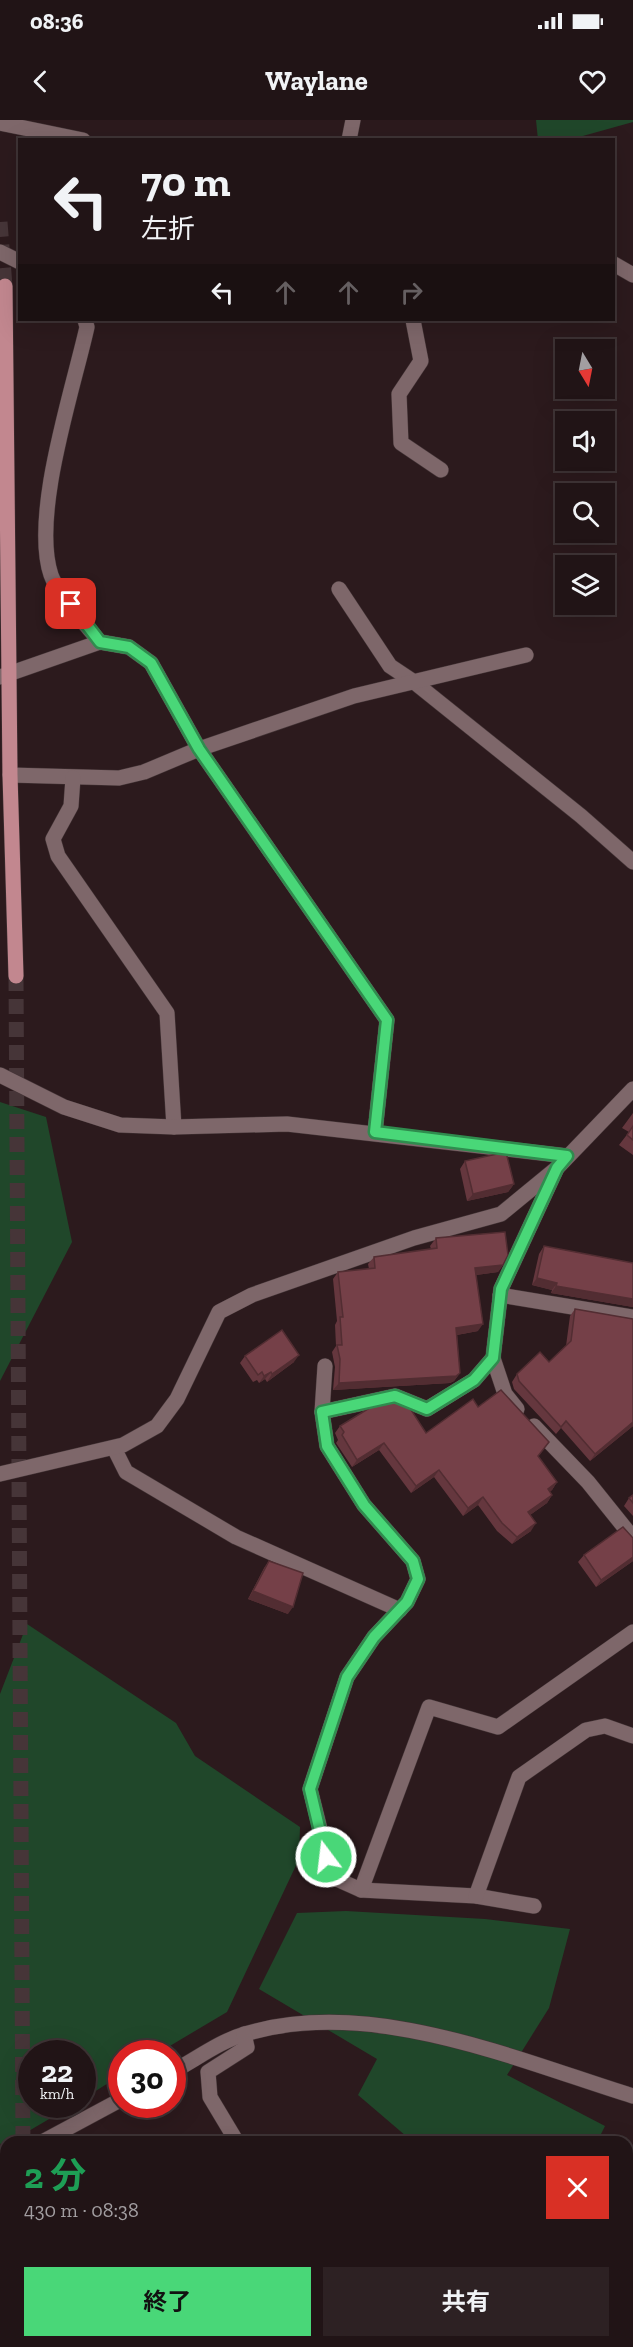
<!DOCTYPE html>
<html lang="ja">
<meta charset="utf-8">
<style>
body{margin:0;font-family:"Zilla Slab","Noto Sans JP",serif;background:#2d2123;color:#f1f3f6;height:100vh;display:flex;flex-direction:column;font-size:22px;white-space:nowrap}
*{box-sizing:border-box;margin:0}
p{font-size:20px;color:#a29ea1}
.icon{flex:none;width:33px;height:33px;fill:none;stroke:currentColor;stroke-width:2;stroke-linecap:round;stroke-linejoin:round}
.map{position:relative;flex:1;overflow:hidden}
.details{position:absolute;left:0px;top:2016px;width:633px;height:212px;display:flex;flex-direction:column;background:#211416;border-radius:18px 18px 0 0;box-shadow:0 6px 24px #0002,0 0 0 2px #3e3335}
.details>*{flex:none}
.banner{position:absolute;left:18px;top:18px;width:597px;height:183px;border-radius:0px;box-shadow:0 6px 24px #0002,0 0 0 2px #3e3335;background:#211416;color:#f1f3f6;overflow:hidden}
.needle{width:39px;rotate:170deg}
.fabs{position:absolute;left:555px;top:219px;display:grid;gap:12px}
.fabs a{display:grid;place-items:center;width:60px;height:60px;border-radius:0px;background:#211416;box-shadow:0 6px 24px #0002,0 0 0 2px #3e3335;font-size:30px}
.speed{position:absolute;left:18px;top:1920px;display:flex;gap:12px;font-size:30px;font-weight:700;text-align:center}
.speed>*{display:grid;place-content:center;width:78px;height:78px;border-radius:50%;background:#211416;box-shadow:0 6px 24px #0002,0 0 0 2px #3e3335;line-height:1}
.speed small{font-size:15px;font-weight:400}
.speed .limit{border:9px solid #d22;background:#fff;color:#111}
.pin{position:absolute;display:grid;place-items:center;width:51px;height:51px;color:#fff;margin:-26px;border-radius:12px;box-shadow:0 3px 9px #0006}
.me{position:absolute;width:66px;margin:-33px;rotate:345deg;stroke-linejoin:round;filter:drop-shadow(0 0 4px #0008)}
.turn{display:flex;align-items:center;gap:21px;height:126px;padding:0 24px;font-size:27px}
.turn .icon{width:78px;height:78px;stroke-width:2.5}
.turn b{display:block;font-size:42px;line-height:51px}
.lanes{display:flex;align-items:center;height:57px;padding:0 24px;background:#0003;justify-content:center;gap:30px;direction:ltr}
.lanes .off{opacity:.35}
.round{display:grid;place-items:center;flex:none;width:63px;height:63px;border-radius:0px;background:#2d2123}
.summary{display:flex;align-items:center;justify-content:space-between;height:102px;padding:0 24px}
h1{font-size:36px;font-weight:700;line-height:45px;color:#1e9e55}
.primary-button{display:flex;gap:12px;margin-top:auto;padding:12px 24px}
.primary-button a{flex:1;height:69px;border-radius:0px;background:#49d778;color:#111;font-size:24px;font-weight:700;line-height:69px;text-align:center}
.primary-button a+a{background:#2d2123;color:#f1f3f6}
.status{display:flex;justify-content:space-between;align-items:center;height:42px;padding:0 30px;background:#211416;direction:ltr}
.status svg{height:16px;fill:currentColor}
header{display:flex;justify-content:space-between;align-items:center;height:78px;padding:0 24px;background:#211416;font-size:27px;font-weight:700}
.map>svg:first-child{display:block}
.green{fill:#20472a}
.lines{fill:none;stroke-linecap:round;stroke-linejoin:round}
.major-tunnel{stroke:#463538;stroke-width:15;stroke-dasharray:15 8;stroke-linecap:butt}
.minor-casing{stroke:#443537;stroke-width:16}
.major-casing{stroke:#443537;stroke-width:16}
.minor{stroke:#7e676a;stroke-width:15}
.major{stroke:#c2878f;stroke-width:15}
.wall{fill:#65373e}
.shaded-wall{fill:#522d32}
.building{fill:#754048;stroke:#522d32;stroke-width:1.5}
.route-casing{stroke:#2f8c4e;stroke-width:15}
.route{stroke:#49d778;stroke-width:10}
</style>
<div class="status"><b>08:36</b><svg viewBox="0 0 49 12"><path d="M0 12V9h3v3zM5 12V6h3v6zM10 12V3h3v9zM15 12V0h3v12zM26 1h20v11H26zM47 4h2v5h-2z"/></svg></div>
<header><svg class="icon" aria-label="back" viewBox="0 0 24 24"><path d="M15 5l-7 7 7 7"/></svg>Waylane<svg class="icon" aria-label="heart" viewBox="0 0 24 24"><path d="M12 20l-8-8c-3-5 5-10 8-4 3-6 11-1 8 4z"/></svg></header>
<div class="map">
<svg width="633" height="2227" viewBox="0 0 633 2227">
<rect width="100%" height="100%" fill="#2c1a1d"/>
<g class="green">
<path d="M536,0h97v2l-61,17 -34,1z"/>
<path d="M0,982l46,15 26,125 -72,139z"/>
<path d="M27,1504l149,99 19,33 105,71 -1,32 -72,153 -69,41 -36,1 -1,21 -38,24 -1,-45h-50v50l41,1 -63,37 -10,2v-450z"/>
<path d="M346,1791l139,8 85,10 -21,79 -42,67 98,51 -8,16h-184l-55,-47 19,-36 -118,-70 38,-76z"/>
<path d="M227,2222h267l-3,5h-272z"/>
</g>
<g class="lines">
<g class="major-tunnel">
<path d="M0,102l5,64"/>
<path d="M16,856l7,1166"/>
<path d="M24,2222v5"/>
</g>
<g class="minor-casing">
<g id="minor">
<path d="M0,3l83,17"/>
<path d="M349,20l4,-20"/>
<path d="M0,132l20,10"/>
<path d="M614,144l19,11"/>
<path d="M85,200l2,7c-14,63 -56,188 -36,248 6,18 36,51 49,67l29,5 22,16 48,86 188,271 -12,112"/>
<path d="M413,200l8,41 -22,33 2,49 40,27"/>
<path d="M339,469l51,77 24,16 167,134 52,46"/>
<path d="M0,557l100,-35"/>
<path d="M10,655l109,3 25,-6 55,-23 155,-53 172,-41"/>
<path d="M73,658l-2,28 -18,33 5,17 109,157 7,114"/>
<path d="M0,955l64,32 56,18 54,2 113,-3 280,32"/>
<path d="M500,1175l133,22"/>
<path d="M325,1246l-3,46 5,34 37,59 49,56 5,18 -11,23 -33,35 -27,40 -37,112 22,88 29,13 115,6 58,10"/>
<path d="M517,1289l-12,-15 -12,-36 8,-69 56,-121 76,-79"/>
<path d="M322,1292l73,-16 32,13 47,-29 19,-22"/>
<path d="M534,1306l54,56 45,56"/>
<path d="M114,1328l12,24 110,65 164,73"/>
<path d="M0,1354l123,-29 34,-19 20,-27 42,-87 33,-17 162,-57 87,-24 56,-46"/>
<path d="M361,1770l68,-183 69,20 135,-95"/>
<path d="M476,1776l43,-119 67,-47 19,-4 28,10"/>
<path d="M172,1952c23,-12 48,-31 73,-38 125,-38 269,25 388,62"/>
<path d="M42,2022l80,-43"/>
<path d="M237,2022l-27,-45 -2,-25 39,-25 -3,-13"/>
<path d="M0,2035l6,-1"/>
</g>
</g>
<g class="major-casing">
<path id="major" d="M5,166l5,489 6,201"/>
</g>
<use href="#minor" class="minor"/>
<use href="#major" class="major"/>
</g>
<g class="wall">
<path d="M633,993v42l-14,-10 10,-13 -7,-4z"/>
<path d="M465,1041l49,23 -6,8 -41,9 -7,-32z"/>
<path d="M436,1118l67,27 -5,7 -22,3 2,56 -21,4 3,38 -6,8 -4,2 -117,7 2,-23 -3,-15 4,-6 -1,-21 2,-4 -4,-42 5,-7 31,-3 -1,-5 6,-7 57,-8 -1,-3z"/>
<path d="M544,1126l89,53v8l-82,-14 1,-3 -20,-5 7,-31z"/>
<path d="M575,1189l58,10v107l-43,35 -29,-33 -5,6 -42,-45 -2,-7 5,-8 32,-12 17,-16 4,-30z"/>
<path d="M245,1236l49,6 -27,20 -2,-3 -6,4 -2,-3 -4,2 -13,-19z"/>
<path d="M478,1287l66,42 -6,7 19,26 -5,8 -3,2 3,3 -5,8 -17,12 1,16 -19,13 -15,-13 -19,-26 -15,11 -29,-39 -23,16 -32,-43 -27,17 -16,-24 2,-3 -3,-7 5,-7 86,7z"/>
<path d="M633,1375v21l-9,-10 5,-8z"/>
<path d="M633,1418v23l-37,26 -18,-25 6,-7z"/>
<path d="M269,1441l19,53 -40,-15 16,-31z"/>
</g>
<g class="shaded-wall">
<path d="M514,1064l-6,8 -41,9 6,-7z"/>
<path d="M503,1145l-5,7 -29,4 6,-8z"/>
<path d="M537,1158l20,5 -5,7 -20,-5z"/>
<path d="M556,1166l77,13v8l-82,-14z"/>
<path d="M483,1204l-5,7 -27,5 5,-8z"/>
<path d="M299,1235l-5,7 -27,20 5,-8z"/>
<path d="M271,1252l-6,7 -6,4 5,-7z"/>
<path d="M460,1253l-6,8 -4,2 -117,7 6,-7z"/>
<path d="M633,1302v4l-43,35 5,-7z"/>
<path d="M384,1323l-5,7 -27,17 5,-7z"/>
<path d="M439,1350l-5,7 -23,16 5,-7z"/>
<path d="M557,1362l-5,8 -9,7 5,-8z"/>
<path d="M552,1375l-5,8 -24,17 5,-8z"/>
<path d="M483,1377l-5,8 -15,11 5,-8z"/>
<path d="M536,1403l-5,8 -19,13 5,-7z"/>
<path d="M633,1437v4l-37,26 5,-7z"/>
<path d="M253,1471l40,16 -5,7 -40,-15z"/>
</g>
<g class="building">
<path d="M633,1006v14l-6,-5z"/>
<path d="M506,1032l8,32 -41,10 -8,-33z"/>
<path d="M505,1112l3,23 -5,10 -28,3 8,56 -27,4 4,45 -4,3 -117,7 1,-24 -3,-14h5l-2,-28h3l-5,-45 37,-4 -1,-11 63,-9 -1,-10z"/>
<path d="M544,1126l89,17v36l-77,-13 1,-3 -20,-5z"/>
<path d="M575,1189l58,10v103l-38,32 -29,-33 -5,6 -42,-46 -2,-7 23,-22 9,10 22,-21z"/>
<path d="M282,1210l17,25 -27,19 -1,-2 -7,4 -2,-4 -4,3 -13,-19z"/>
<path d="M501,1270l48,52 -11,14 19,26 -9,7 4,6 -24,17 8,11 -19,14 -15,-14 -19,-26 -15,11 -29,-38 -23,16 -32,-43 -27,17 -15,-25 2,-3 -4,-6 36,-22 23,-5 7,3 20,31 47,-34 5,8z"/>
<path d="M633,1375v8l-4,-5z"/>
<path d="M623,1407l10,11v19l-32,23 -17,-25z"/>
<path d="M269,1441l34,12 -10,34 -40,-16z"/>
</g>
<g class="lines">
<g class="route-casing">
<path id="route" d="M71,484l29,38 29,5 22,16 48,86 188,271 -12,112 192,24 -10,12 -56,121 -8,69 -19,22 -47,29 -32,-13 -73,16 5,34 37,59 49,56 5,18 -11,23 -33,35 -27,40 -37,112 16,68"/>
</g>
<use href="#route" class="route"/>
</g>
</svg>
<div class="fabs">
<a><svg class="needle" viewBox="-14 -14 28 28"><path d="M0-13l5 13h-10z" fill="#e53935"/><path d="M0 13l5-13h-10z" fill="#a29ea1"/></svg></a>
<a><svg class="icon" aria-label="sound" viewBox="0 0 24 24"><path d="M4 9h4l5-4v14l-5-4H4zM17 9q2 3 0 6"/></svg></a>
<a><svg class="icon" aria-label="search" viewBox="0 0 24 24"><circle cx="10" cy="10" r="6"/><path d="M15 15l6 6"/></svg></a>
<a><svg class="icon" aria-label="layers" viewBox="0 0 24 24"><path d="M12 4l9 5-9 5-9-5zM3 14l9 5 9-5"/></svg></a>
</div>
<div class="speed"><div>22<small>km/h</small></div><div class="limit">30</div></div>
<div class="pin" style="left:71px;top:484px;background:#d93025"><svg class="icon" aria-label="arrive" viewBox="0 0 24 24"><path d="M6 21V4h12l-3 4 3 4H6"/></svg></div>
<svg class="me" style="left:326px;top:1737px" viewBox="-20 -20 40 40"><circle r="17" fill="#49d778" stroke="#fff" stroke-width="3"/><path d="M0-11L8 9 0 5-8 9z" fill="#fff"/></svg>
<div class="banner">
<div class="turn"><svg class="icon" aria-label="left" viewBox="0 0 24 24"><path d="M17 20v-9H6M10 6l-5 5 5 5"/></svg><div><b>70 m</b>左折</div></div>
<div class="lanes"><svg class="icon" aria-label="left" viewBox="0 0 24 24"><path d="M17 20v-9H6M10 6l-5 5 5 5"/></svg><svg class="icon off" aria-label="ahead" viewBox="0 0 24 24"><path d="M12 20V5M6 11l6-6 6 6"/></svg><svg class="icon off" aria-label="ahead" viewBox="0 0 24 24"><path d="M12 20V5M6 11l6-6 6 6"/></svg><svg class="icon off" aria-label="right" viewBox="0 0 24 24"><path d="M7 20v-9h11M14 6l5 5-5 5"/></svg></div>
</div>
<section class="details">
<div class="summary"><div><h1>2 分</h1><p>430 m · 08:38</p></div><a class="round" style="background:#d93025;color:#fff"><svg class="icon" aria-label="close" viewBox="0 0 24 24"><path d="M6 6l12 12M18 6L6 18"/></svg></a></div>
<div class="primary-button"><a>終了</a><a>共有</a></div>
</section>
</div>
